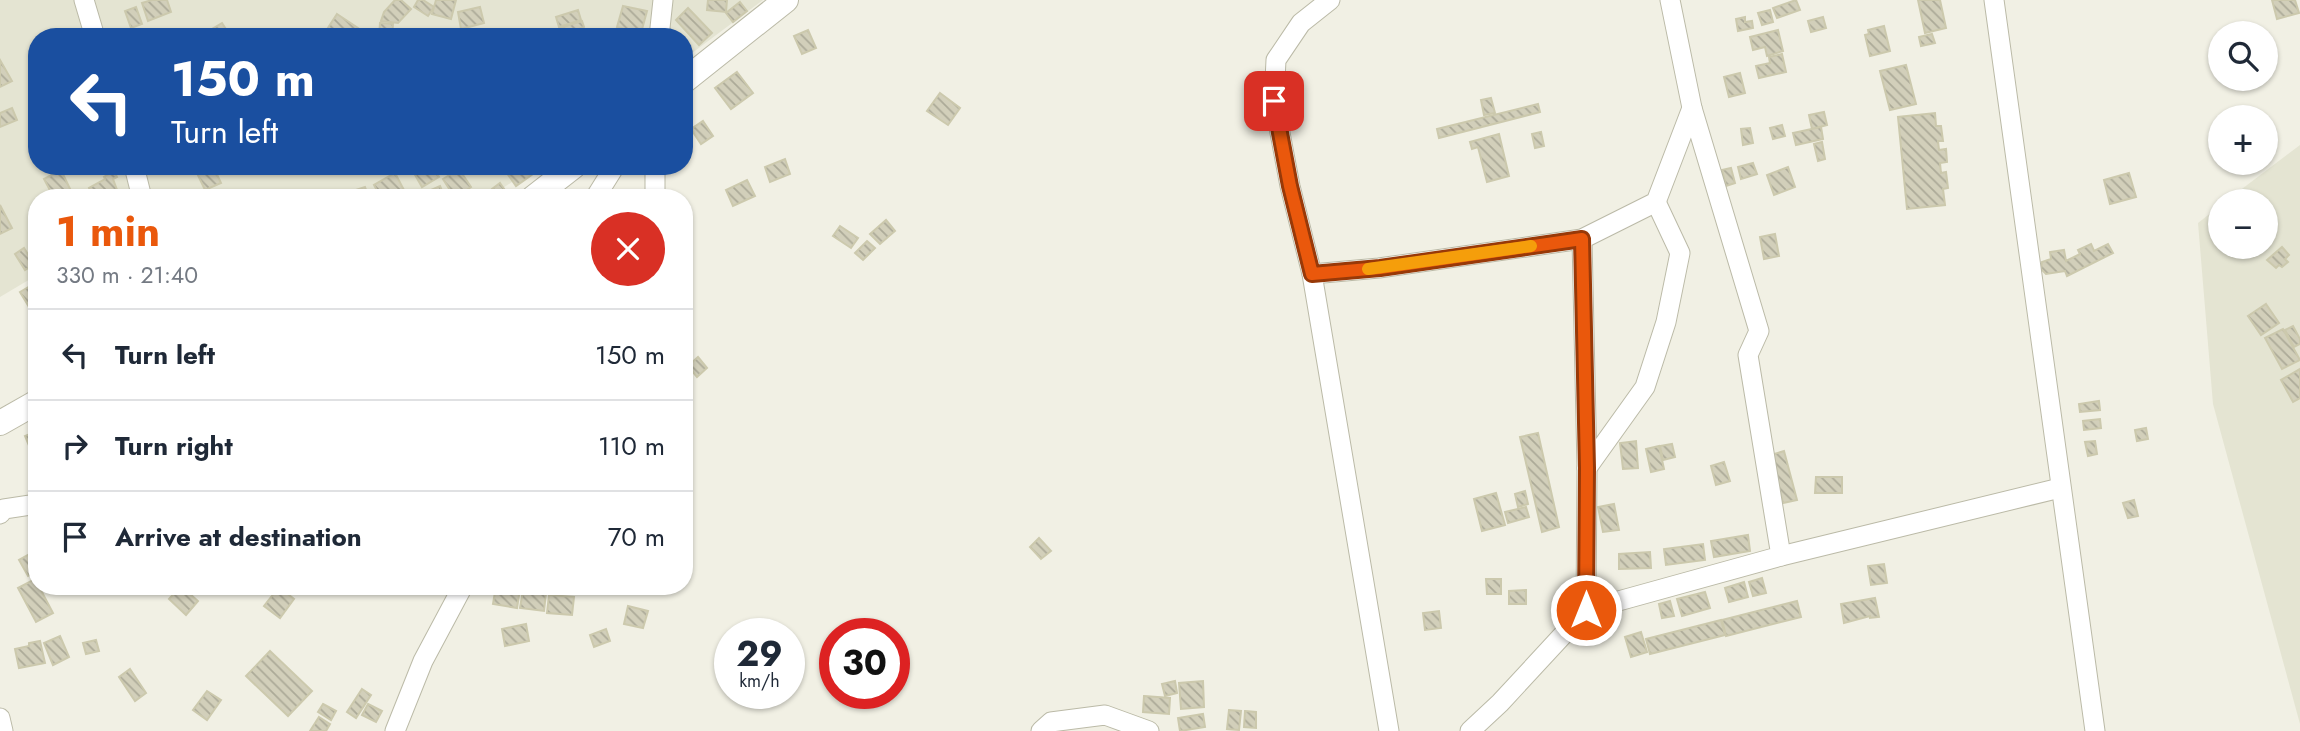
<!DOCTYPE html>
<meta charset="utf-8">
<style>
body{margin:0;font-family:Jost,sans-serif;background:#f2f2f3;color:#1f2937;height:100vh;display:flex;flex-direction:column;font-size:26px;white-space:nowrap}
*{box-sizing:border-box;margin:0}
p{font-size:23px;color:#747a83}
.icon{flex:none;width:38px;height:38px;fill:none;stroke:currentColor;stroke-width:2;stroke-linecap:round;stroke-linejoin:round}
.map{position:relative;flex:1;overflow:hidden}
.sheet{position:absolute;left:28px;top:189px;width:665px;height:406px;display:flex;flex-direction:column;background:#fff;border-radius:28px;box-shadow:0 2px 5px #0004}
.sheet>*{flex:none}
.hud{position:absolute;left:28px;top:28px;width:665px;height:147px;border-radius:28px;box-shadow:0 2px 5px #0004;background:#1a4fa0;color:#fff;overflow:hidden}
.fabs{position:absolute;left:2208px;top:21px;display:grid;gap:14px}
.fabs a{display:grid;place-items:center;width:70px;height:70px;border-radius:50%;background:#fff;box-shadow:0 2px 5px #0004;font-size:35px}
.speed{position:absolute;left:714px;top:618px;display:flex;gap:14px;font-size:35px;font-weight:700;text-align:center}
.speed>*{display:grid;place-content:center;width:91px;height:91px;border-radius:50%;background:#fff;box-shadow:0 2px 5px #0004;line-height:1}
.speed small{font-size:18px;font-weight:400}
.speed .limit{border:10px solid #d22;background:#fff;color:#111}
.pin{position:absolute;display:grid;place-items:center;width:60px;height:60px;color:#fff;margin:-30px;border-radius:14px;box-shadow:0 4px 10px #0006}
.me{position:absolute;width:77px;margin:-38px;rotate:0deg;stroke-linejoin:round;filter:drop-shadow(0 0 5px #0008)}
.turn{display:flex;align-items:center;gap:24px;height:147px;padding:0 28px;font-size:32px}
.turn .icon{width:91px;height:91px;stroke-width:2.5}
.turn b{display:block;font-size:49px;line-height:60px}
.round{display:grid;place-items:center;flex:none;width:74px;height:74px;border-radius:37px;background:#f2f2f3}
.head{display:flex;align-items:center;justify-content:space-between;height:119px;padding:0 28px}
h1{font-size:42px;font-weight:700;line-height:52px;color:#ea580c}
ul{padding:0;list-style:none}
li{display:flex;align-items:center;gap:21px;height:91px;padding:0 28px;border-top:2px solid #e0e1e3}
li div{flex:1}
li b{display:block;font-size:26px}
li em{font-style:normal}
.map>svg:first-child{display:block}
.residential{fill:#e4e4d2}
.building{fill:url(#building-back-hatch);stroke:#ccc9ad;stroke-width:2}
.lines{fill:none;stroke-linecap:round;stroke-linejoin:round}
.minor-casing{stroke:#bbbaa7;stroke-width:21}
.tertiary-casing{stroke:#bbbaa7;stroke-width:26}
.minor{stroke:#fff;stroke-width:19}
.tertiary{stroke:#fff;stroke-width:24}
.route-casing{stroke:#983908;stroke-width:18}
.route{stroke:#ea580c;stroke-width:12}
.slow{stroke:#f59e0b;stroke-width:12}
</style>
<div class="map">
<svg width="2300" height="731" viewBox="0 0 2300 731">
<defs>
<pattern id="building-back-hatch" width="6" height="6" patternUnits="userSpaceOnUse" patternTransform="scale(1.75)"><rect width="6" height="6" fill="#d2cfba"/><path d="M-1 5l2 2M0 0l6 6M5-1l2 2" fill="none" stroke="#acaa98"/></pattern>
</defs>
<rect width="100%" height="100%" fill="#f1f0e4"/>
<g class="residential">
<path d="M0,0h763l-79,59v-22h-647v129h499l-48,32h-451v77l-37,22z"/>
<path d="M2300,145v579l-87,-320 -15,-181 23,-18v42h45v-46h-40z"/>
</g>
<g class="building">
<path d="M152,0h15l4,12 -23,9 -6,-18z"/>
<path d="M395,0h6l10,9 -13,14 -17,-2 3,-9z"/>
<path d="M418,0h5l11,7 -6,9 -14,-9z"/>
<path d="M436,0h20l-5,19 -19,-5z"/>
<path d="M708,0h19l-1,12 -19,-2z"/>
<path d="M1796,0l4,10 -23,8 -4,-10z"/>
<path d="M1918,0h22l6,28 -21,5z"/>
<path d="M2272,0h23l4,13 -22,6z"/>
<path d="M740,2l7,9 -14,11 -7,-9z"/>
<path d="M623,6l24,5 -6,22 -24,-6z"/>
<path d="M136,7l6,17 -11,4 -6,-17z"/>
<path d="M480,7l4,16 -23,6 -3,-17z"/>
<path d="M688,8l24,25 -13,12 -23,-25z"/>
<path d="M578,10l3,10 -22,7 -3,-10z"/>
<path d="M1770,10l3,12 -11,3 -4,-12z"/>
<path d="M337,14l21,14 -6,9h-17l-9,-6z"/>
<path d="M1745,17v5l7,-1 1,7 -15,3 -2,-12z"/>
<path d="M1823,17l3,11 -15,4 -3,-11z"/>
<path d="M582,21l2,6 -22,8 -2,-7z"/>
<path d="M222,23l9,14h-13l-6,-8z"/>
<path d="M380,23l13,1 -1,13h-13z"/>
<path d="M1884,26l6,25 -20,5 -5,-21 4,-1 -1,-4z"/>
<path d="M808,30l8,18 -14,6 -8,-18z"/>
<path d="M1778,30l5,21 -16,5 -2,-9 -12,3 -3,-13z"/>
<path d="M1932,34l3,9 -14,3 -2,-9z"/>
<path d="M1782,54l4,18 -27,6 -3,-12 14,-3 -1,-6z"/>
<path d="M0,60l12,21 -12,6z"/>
<path d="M1906,65l10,39 -26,6 -10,-39z"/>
<path d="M737,72l16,21 -22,16 -16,-21z"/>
<path d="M1740,73l5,20 -16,4 -5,-20z"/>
<path d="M940,93l20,15 -12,17 -21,-14z"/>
<path d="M1491,98l4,15 -11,2 -3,-15z"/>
<path d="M1538,104l2,8 -101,26 -2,-9z"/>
<path d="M12,108l5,12 -17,7v-14z"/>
<path d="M1824,112l3,13 -15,4 -3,-14z"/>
<path d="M1935,113l1,13h5l2,15h-5l1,9 7,-1 1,13 -7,1 1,10 5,-1 2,16 -5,1 2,16 -38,4 -9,-92z"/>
<path d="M703,121l10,15 -12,8 -10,-15z"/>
<path d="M1782,125l3,11 -12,3 -3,-11z"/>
<path d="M1821,127l2,12 -27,6 -3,-12z"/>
<path d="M1750,128l3,15 -10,2 -2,-16z"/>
<path d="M1541,132l3,14 -9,2 -3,-14z"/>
<path d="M1499,134l10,42 -22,6 -9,-35 -6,2 -2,-7z"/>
<path d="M1822,142l3,17 -7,2 -4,-17z"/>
<path d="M785,159l5,15 -20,8 -5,-15z"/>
<path d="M1753,163l4,11 -16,5 -3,-12z"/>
<path d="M201,166h12l8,17 -16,7 -10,-21z"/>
<path d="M410,166h23l6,11 -17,10z"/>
<path d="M502,166h26l5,8 -17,12z"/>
<path d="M1788,167l7,20 -21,8 -7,-20z"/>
<path d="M1731,168l4,15 -9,3 -4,-16z"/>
<path d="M459,169l12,18 -16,11 -12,-19z"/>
<path d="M61,170l10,21 -17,7 -10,-19z"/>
<path d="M114,171l3,6 -4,2 7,19h-26l-5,-10 16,-9 -1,-2z"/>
<path d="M395,173l9,17 -14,8h-9l-7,-13z"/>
<path d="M2129,173l7,24 -26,7 -6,-24z"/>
<path d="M747,180l8,16 -22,10 -7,-16z"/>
<path d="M500,183l7,10 -10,5 -5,-9z"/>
<path d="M440,186l5,12h-19l-2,-5z"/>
<path d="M365,187l4,11h-17l-2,-6z"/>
<path d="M0,205l12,23 -12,6z"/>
<path d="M886,220l9,11 -15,13 -10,-10z"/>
<path d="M840,226l18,12 -7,10 -18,-12z"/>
<path d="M1775,234l4,22 -15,3 -4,-22z"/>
<path d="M867,241l8,7 -12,12 -8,-7z"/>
<path d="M2091,244l3,7 14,-7 5,9 -46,23 -2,-5 -19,3 -5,-5 1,-7 9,-3 -1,-7 14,-2 2,11 14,-7 -2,-4z"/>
<path d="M2282,247l7,8 -4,4 3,3 -6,5 -3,-2 -3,3 -9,-8z"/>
<path d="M24,248l10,16 -9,6 -10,-16z"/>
<path d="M37,282v21l-8,4 -9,-15z"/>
<path d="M2266,304l13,19 -18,12 -13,-19z"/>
<path d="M2293,326l7,13v5l-6,3 -9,-17z"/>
<path d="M2283,329l17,31 -18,9 -17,-31z"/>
<path d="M698,357l9,11 -10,9 -9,-11z"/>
<path d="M2300,369v29l-7,4 -12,-22z"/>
<path d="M2099,401l1,9 -20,2 -1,-8z"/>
<path d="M2100,419l1,9 -17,2 -1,-9z"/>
<path d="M2146,428l2,11 -11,2 -2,-11z"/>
<path d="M37,431v28l-2,1 -10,-24z"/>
<path d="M1538,433l21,94 -17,5 -22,-95z"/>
<path d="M1636,441l2,27 -15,1 -3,-26z"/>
<path d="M2095,441l2,13 -9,2 -3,-14z"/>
<path d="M1672,444l3,13 -12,3 -3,-14z"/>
<path d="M1659,446l5,23 -13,3 -5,-23z"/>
<path d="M1784,451l13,49 -14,3 -12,-48z"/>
<path d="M1724,462l6,19 -14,4 -5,-19z"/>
<path d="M1816,477h26v16h-27z"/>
<path d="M1525,491l3,13 -10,3 -3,-13z"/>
<path d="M1496,493l9,32 -23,6 -8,-32z"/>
<path d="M2134,500l4,16 -10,2 -5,-15z"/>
<path d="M1614,504l5,26 -16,2 -5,-25z"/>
<path d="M1526,507l3,10 -21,6 -3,-11z"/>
<path d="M1748,535l2,16 -36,6 -3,-16z"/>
<path d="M1039,538l12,13 -10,8 -11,-12z"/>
<path d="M1703,544l2,16 -39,5 -2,-16z"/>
<path d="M37,550v21l-9,5 -9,-16z"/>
<path d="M1650,552l1,16 -32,1v-15z"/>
<path d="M1884,564l3,19 -16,2 -3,-19z"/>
<path d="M1762,578l4,15 -13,3 -4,-14z"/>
<path d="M35,579l18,34 -17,9 -18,-34z"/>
<path d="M1486,579h15v15h-14z"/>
<path d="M1744,582l4,15 -19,5 -4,-14z"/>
<path d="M181,586l17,15 -12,14 -17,-16z"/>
<path d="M496,586l24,3 -3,19 -24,-4z"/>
<path d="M279,587l15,12 -14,19 -16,-12z"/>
<path d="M523,590l23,3 -2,18 -24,-3z"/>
<path d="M1526,590v14h-17v-13z"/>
<path d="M1705,592l5,16 -28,8 -5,-17z"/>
<path d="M549,595l25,2 -2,18 -25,-2z"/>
<path d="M1875,598l4,19 -9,1v-2l-26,7 -3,-19z"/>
<path d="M1670,601l4,15 -12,2 -3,-14z"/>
<path d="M1797,601l4,16 -75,19 -4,-16z"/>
<path d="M628,606l20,5 -5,17 -19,-4z"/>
<path d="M1439,611l2,17 -16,2 -2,-17z"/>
<path d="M1721,620l4,15 -75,19 -4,-15z"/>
<path d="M526,624l3,17 -24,5 -3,-17z"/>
<path d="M606,629l4,12 -16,6 -4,-12z"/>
<path d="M1641,632l6,20 -16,5 -6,-20z"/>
<path d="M60,636l9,21 -16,8 -9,-22z"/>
<path d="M96,640l3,11 -13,3 -3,-11z"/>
<path d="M40,641l5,22 -26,5 -4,-19 14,-3v-3z"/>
<path d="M270,651l42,40 -24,25 -42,-40z"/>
<path d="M130,669l16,24 -11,8 -16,-24z"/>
<path d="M1175,681l2,12 -12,3 -3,-12z"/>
<path d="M1203,681l1,26 -23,2 -2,-26z"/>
<path d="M362,689l9,6 -15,23 -9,-6z"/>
<path d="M207,691l14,9 -14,20 -14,-10z"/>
<path d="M1144,696l26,2 -1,16 -26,-2z"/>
<path d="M323,704l13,7 -5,9 -13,-8z"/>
<path d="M368,704l14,7 -6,11 -14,-7z"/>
<path d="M1229,710l12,1 -2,19 -12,-1z"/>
<path d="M1245,711l11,1v16l-12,-1z"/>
<path d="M1203,714l2,13 -25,4 -2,-13z"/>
<path d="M319,717l11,7 -4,7h-16z"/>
</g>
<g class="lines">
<g class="minor-casing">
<g id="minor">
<path d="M84,0l11,37"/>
<path d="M1330,0l-29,23 -25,37 -2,41 16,85 22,88 77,457"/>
<path d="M1994,0l101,731"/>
<path d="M659,37l4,-37"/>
<path d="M134,166l8,32"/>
<path d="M655,166v32"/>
<path d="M595,198l20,-32"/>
<path d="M1582,239l5,229 -1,142"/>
<path d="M1312,274l67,-6 203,-29 74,-37 36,-94"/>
<path d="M1587,468l58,-81 21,-65 14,-69 -24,-51"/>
<path d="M0,514l4,-5 33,-5"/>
<path d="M1781,556l279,-68"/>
<path d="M0,718l3,13"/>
<path d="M395,731l28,-70 40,-75"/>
<path d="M1041,731l10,-9 54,-7 44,16"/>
<path d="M1470,731l30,-28 86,-93 195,-54 -33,-201 11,-24 -67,-223 -22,-108"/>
</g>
</g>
<g class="tertiary-casing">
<g id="tertiary">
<path d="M684,81l102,-81"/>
<path d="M533,198l41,-32"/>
<path d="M0,423l37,-21"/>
</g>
</g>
<use href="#minor" class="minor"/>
<use href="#tertiary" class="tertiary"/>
</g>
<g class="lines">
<g class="route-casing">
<path id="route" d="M1274,101l16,85 22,88 68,-6 202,-29 5,229 -1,142"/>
</g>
<use href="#route" class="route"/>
<path class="slow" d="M1368,269l163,-23"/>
</g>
</svg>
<div class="fabs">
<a><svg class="icon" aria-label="search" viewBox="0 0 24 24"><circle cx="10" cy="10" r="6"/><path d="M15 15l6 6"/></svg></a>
<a>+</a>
<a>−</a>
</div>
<div class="speed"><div>29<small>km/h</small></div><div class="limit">30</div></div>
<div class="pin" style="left:1274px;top:101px;background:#d93025"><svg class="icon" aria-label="arrive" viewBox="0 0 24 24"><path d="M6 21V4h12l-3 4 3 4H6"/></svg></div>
<svg class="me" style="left:1586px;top:610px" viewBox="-20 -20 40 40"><circle r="17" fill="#ea580c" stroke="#fff" stroke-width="3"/><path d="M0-11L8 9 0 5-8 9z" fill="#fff"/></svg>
<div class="hud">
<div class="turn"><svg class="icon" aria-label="left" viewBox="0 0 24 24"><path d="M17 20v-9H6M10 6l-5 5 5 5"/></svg><div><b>150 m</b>Turn left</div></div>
</div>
<section class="sheet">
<div class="head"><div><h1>1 min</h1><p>330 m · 21:40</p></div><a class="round" style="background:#d93025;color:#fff"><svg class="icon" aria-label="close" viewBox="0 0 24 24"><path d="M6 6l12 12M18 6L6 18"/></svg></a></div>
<ul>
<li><svg class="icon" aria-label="left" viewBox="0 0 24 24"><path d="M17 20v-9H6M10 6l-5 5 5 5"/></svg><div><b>Turn left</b></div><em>150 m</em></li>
<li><svg class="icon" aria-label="right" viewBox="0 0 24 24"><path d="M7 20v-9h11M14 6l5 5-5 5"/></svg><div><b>Turn right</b></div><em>110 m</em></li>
<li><svg class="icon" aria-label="arrive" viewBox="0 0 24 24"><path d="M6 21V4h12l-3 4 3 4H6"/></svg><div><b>Arrive at destination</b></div><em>70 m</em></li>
</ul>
</section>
</div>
